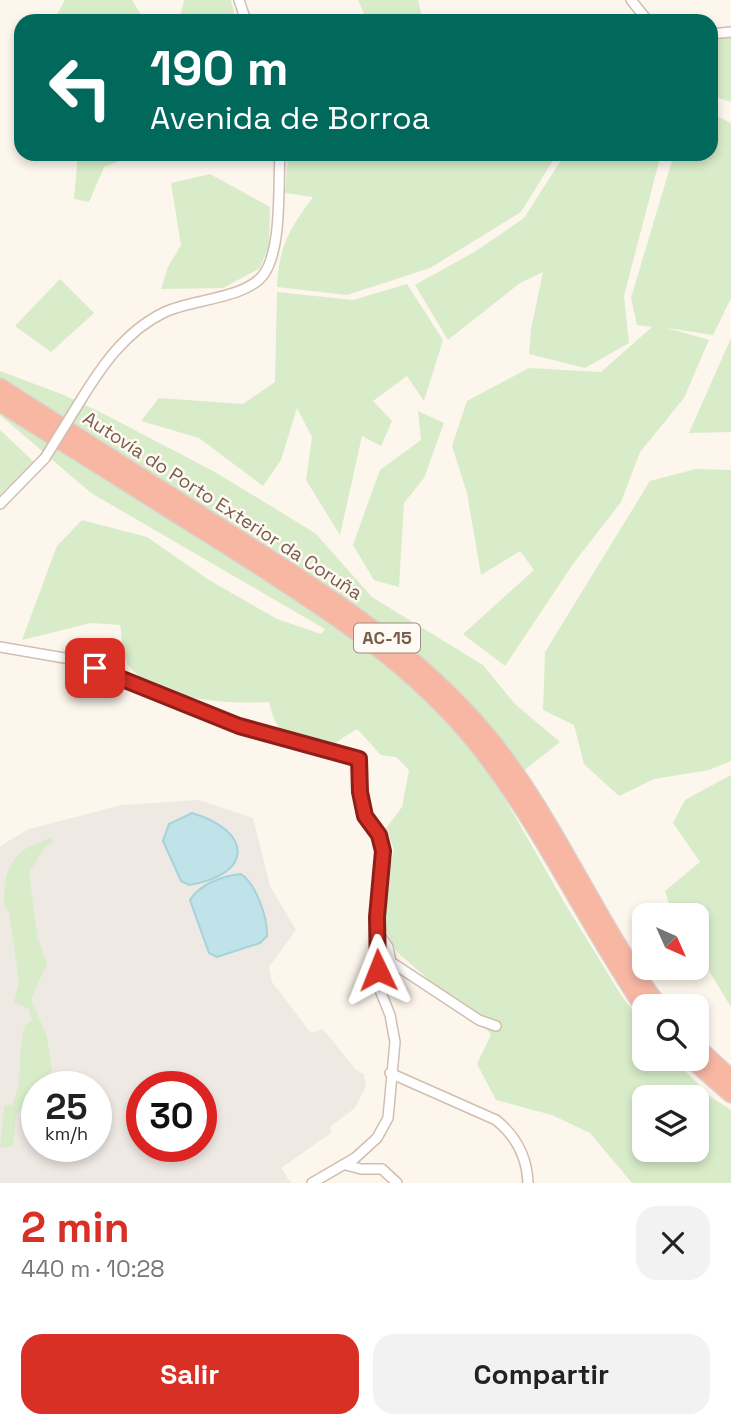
<!DOCTYPE html>
<html lang="es">
<meta charset="utf-8">
<style>
body{margin:0;font-family:"Space Grotesk",sans-serif;background:#f2f2f2;color:#222;height:100vh;display:flex;flex-direction:column;font-size:26px;white-space:nowrap}
*{box-sizing:border-box;margin:0}
p{font-size:23px;color:#767676}
.icon{flex:none;width:38px;height:38px;fill:none;stroke:currentColor;stroke-width:2;stroke-linecap:round;stroke-linejoin:round}
.map{position:relative;height:1183px;overflow:hidden}
.drawer{display:flex;flex-direction:column;background:#fff;flex:1}
.drawer>*{flex:none}
.top-card{position:absolute;left:14px;top:14px;width:704px;height:147px;border-radius:21px;box-shadow:0 4px 10px #0003;background:#00695c;color:#fff;overflow:hidden}
.needle{width:46px;rotate:135deg}
.controls{position:absolute;left:632px;top:903px;display:grid;gap:14px}
.controls a{display:grid;place-items:center;width:77px;height:77px;border-radius:14px;background:#fff;box-shadow:0 4px 10px #0003;font-size:35px}
.speed{position:absolute;left:21px;top:1071px;display:flex;gap:14px;font-size:35px;font-weight:700;text-align:center}
.speed>*{display:grid;place-content:center;width:91px;height:91px;border-radius:50%;background:#fff;box-shadow:0 4px 10px #0003;line-height:1}
.speed small{font-size:18px;font-weight:400}
.speed .limit{border:10px solid #d22;background:#fff;color:#111}
.pin{position:absolute;display:grid;place-items:center;width:60px;height:60px;color:#fff;margin:-30px;border-radius:14px;box-shadow:0 4px 10px #0006}
.me{position:absolute;width:77px;margin:-38px;rotate:358deg;stroke-linejoin:round;filter:drop-shadow(0 0 5px #0008)}
.turn{display:flex;align-items:center;gap:24px;height:147px;padding:0 21px;font-size:32px}
.turn .icon{width:91px;height:91px;stroke-width:2.5}
.turn b{display:block;font-size:49px;line-height:60px}
.round{display:grid;place-items:center;flex:none;width:74px;height:74px;border-radius:21px;background:#f2f2f2}
.summary{display:flex;align-items:center;justify-content:space-between;height:119px;padding:0 21px}
h1{font-size:42px;font-weight:600;line-height:52px;color:#d93025}
.button{display:flex;gap:14px;margin-top:auto;padding:14px 21px}
.button a{flex:1;height:80px;border-radius:21px;background:#d93025;color:#fff;font-size:28px;font-weight:600;line-height:80px;text-align:center}
.button a+a{background:#f2f2f2;color:#222}
.map>svg:first-child{display:block}
.industrial{fill:#efe9e4;fill-rule:evenodd}
.green{fill:#d8ecc9;fill-rule:evenodd}
.water{fill:#bfe3e8;stroke:#a5d3da;stroke-width:2}
.lines{fill:none;stroke-linecap:round;stroke-linejoin:round}
.street-casing{stroke:#d1beb0;stroke-width:12}
.highway-casing{stroke:#dad1cd;stroke-width:19}
.street{stroke:#fff;stroke-width:9}
.highway{stroke:#f7b7a3;stroke-width:16}
.street-bridge-casing{stroke:#d1beb0;stroke-width:12;stroke-linecap:butt}
.street-bridge{stroke:#fff;stroke-width:9}
.route-casing{stroke:#8d1f18;stroke-width:18}
.route{stroke:#d93025;stroke-width:12}
.labels{text-anchor:middle;stroke-width:5;stroke-linejoin:round;paint-order:stroke}
.shield{fill:#fffaf3;stroke:#a28b7f;stroke-width:2}
.shield-label{font-size:18px;font-weight:bold;fill:#7a5c4d}
.street-label{font-size:19px;fill:#7a5c4d;stroke:#fffaf3}
</style>
<div class="map">
<svg width="731" height="1183" viewBox="0 0 731 1183">
<rect width="100%" height="100%" fill="#fdf6ec"/>
<path class="industrial" d="M199,800l54,18 17,68 26,44 -27,37 3,15 39,51 12,-4 33,41 8,4 2,12 -11,22 -25,19 1,6 -50,35 10,15h-291v-337l29,-17 93,-24zM37,1087h59v59h-59zM142,1087h59v59h-59z"/>
<g class="green">
<path d="M65,0h67l13,21h-92z"/>
<path d="M184,0h47l5,21h-57z"/>
<path d="M358,0h60l5,21h-56z"/>
<path d="M731,37v65l-21,-7 1,-55z"/>
<path d="M711,113l20,10v175l-18,37 -46,-7 42,12 -25,58 -44,54 -19,50 -48,62 -68,102 -42,-32 71,-64 -14,-19 -39,24 -14,-82 -15,-47 15,-45 62,-33 72,4 51,-45 -15,-2 -6,-27 43,-144h36z"/>
<path d="M78,154h59l-33,13 -15,35 -15,-3z"/>
<path d="M288,154h269l-36,58 -91,56 -83,27 -70,-8c2,-42 12,-57 36,-90l-28,-4z"/>
<path d="M565,154h96l-37,142 5,47 -44,25 -56,-14 2,-25 12,-57 -23,11 -72,57 -33,-55 61,-34 48,-33z"/>
<path d="M210,174l60,33 -1,39 -9,22 -37,20 -62,1 7,-22 13,-22 -10,-62z"/>
<path d="M60,279l34,34 -43,39 -36,-26z"/>
<path d="M407,284l36,56 -19,61 -17,-25 -34,25 19,20 -11,25 -19,-10 -22,99 -34,-55 6,-43 -15,-29 -16,52 -18,26 -64,-48 -58,-17 18,-23 84,6 32,-22 2,-90 76,8z"/>
<path d="M731,338v94l-42,1z"/>
<path d="M0,371l64,24 38,18 113,59 100,61 57,64 111,68 32,39 45,38 -38,30 -26,11 68,119 57,93 23,30v34h29l38,38 20,13v73h-99l-42,-50 -38,-18 -56,-15 -19,-36 14,-29 -22,-29 -32,-19 -40,-35 -13,-25 1,-42 9,-35 -8,-22 16,-21 7,-37 -13,-13 -15,-2 -24,-26 -19,12 -14,16c-30,-10 -48,-21 -55,-55 -40,2 -113,-1 -139,-35 -8,-9 -8,-31 -10,-42l-29,-2 -69,17 35,-94 25,-26 65,17 62,43 68,39 44,15 4,-5 -234,-136 -91,-78zM644,1097h52v53h-52z"/>
<path d="M418,411l26,12 -20,55 -20,25 -5,84 -25,-7 -21,-35 27,-75 41,-30z"/>
<path d="M0,430l34,32 -34,33z"/>
<path d="M696,469l35,1v291l-22,9 -55,9 -35,17 -35,-32 -10,-39 -31,-15 2,-58 105,-171z"/>
<path d="M731,775v232l-34,-56 -1,-36h-23l-8,-24 35,-29 -27,-39 12,-23z"/>
<path d="M51,838l3,4 -9,5 -16,25 8,63 10,29 -16,35 16,38 5,34 -36,44 -3,31 -13,2 4,-43h8c13,-29 4,-52 13,-80l7,-4 -3,-12 -15,-7 5,-19 -10,-71 -5,-7c0,-40 8,-55 47,-67z"/>
</g>
<g class="water">
<path d="M192,813c60,18 63,61 -3,72l-8,-4 -18,-40 6,-17z"/>
<path d="M241,874c15,10 27,44 26,62l-7,7 -43,14 -8,-4 -19,-53c10,-16 32,-24 51,-26z"/>
</g>
<g class="lines">
<g class="street-casing">
<g id="street">
<path d="M239,0l7,21"/>
<path d="M631,0l17,21"/>
<path d="M710,34l21,-2"/>
<path d="M79,403c22,-36 46,-72 86,-91 27,-13 81,-13 99,-38 18,-26 14,-87 16,-120"/>
<path d="M0,504l45,-46"/>
<path d="M0,647l70,12 169,67 120,33 1,33 5,24 14,19 4,16 -6,99 3,40 10,25 5,27 -7,76 -11,20 -22,20 -43,25"/>
<path d="M377,931l11,16 3,15 88,58 17,6"/>
<path d="M390,1073l106,47c20,16 31,37 32,63"/>
<path d="M346,1165l15,4h21l15,14"/>
</g>
</g>
<g class="highway-casing">
<g id="highway">
<path d="M0,387c76,49 152,97 228,145 93,59 186,116 258,202 69,83 108,186 173,272"/>
<path d="M0,403c76,48 152,96 229,144 89,57 181,113 248,197 65,82 108,177 167,264"/>
<path d="M696,1046l35,32"/>
<path d="M691,1059l40,35"/>
</g>
</g>
<use href="#street" class="street"/>
<use href="#highway" class="highway"/>
<g class="street-bridge-casing">
<path id="street-bridge" d="M45,458l34,-55"/>
</g>
<use href="#street-bridge" class="street-bridge"/>
</g>
<g class="lines">
<g class="route-casing">
<path id="route" d="M95,668l144,58 120,33 1,33 5,24 14,19 4,16 -6,66 1,53"/>
</g>
<use href="#route" class="route"/>
</g>
<g class="labels">
<rect class="shield" x="354" y="623.5" width="66" height="29" rx="5"/>
<g class="shield-label">
<text x="387" y="644">AC-15</text>
</g>
<g class="street-label">
<text transform="translate(223 505) rotate(33)" y="7">Autovía do Porto Exterior da Coruña</text>
</g>
</g>
</svg>
<div class="controls">
<a><svg class="needle" viewBox="-14 -14 28 28"><path d="M0-13l5 13h-10z" fill="#e53935"/><path d="M0 13l5-13h-10z" fill="#767676"/></svg></a>
<a><svg class="icon" aria-label="search" viewBox="0 0 24 24"><circle cx="10" cy="10" r="6"/><path d="M15 15l6 6"/></svg></a>
<a><svg class="icon" aria-label="layers" viewBox="0 0 24 24"><path d="M12 4l9 5-9 5-9-5zM3 14l9 5 9-5"/></svg></a>
</div>
<div class="speed"><div>25<small>km/h</small></div><div class="limit">30</div></div>
<div class="pin" style="left:95px;top:668px;background:#d93025"><svg class="icon" aria-label="arrive" viewBox="0 0 24 24"><path d="M6 21V4h12l-3 4 3 4H6"/></svg></div>
<svg class="me" style="left:378px;top:970px" viewBox="-20 -20 40 40"><path d="M0-17L14 15 0 8-14 15z" fill="#d93025" stroke="#fff" stroke-width="4"/></svg>
<div class="top-card">
<div class="turn"><svg class="icon" aria-label="left" viewBox="0 0 24 24"><path d="M17 20v-9H6M10 6l-5 5 5 5"/></svg><div><b>190 m</b>Avenida de Borroa</div></div>
</div>
</div>
<section class="drawer">
<div class="summary"><div><h1>2 min</h1><p>440 m · 10:28</p></div><a class="round"><svg class="icon" aria-label="close" viewBox="0 0 24 24"><path d="M6 6l12 12M18 6L6 18"/></svg></a></div>
<div class="button"><a>Salir</a><a>Compartir</a></div>
</section>
